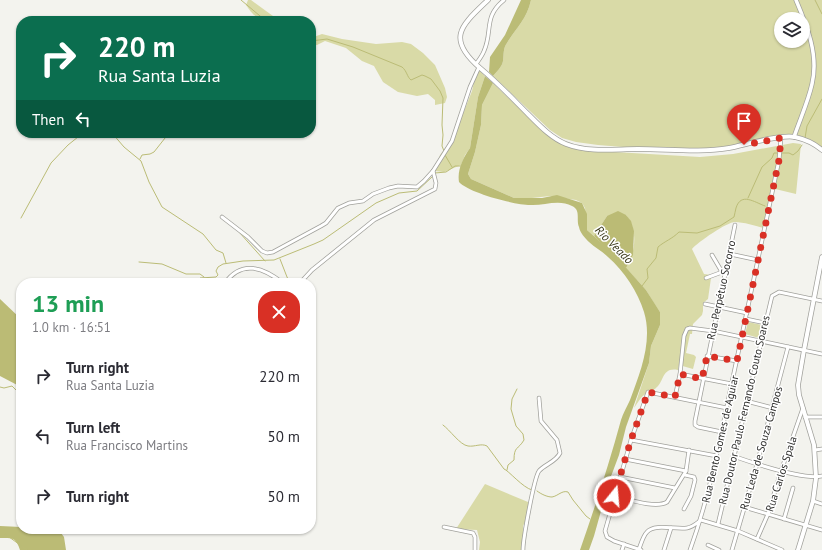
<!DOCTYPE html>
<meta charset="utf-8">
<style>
body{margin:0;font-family:"PT Sans",sans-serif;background:#f2f2f3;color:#2b2b33;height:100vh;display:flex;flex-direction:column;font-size:15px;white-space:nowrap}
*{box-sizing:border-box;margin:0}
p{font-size:13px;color:#7c7c81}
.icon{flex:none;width:22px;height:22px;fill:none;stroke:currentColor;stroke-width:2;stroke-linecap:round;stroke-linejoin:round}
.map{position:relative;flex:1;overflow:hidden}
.panel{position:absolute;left:16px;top:278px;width:300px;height:256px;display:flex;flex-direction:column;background:#fff;border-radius:16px;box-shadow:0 1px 3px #0004}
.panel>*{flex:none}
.banner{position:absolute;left:16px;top:16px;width:300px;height:122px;border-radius:16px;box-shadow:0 1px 3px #0004;background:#0b6e4f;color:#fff;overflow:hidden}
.fabs{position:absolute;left:774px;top:12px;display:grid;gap:8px}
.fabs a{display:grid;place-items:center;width:36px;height:36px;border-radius:50%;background:#fff;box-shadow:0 1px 3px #0004;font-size:20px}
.pin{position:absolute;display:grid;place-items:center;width:34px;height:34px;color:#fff;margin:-41px -17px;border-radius:50% 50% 50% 0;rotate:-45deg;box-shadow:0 0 4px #0007}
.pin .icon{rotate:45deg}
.me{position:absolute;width:44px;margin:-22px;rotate:17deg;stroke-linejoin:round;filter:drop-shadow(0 0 3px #0008)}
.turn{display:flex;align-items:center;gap:14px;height:84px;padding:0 16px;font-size:18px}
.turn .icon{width:52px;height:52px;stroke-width:2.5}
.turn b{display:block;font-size:28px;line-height:34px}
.then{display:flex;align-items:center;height:38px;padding:0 16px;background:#0003;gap:8px;font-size:15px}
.round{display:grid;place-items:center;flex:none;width:42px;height:42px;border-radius:16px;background:#f2f2f3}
.summary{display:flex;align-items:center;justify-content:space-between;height:68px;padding:0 16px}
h1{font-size:24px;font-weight:700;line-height:30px;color:#1e9e55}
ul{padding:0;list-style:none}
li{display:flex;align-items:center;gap:12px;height:60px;padding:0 16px}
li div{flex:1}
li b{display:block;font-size:15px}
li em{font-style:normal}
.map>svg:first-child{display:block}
.green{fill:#d9daa7;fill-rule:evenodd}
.forest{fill:#bbbb75}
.water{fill:#bbbc76}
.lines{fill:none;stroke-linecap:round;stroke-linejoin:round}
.stream{stroke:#bbbc76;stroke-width:1}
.minor-casing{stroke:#a1a19c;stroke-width:4.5}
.tertiary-casing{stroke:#a1a19c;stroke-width:5}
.secondary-casing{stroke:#a1a19c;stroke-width:5.5}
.minor{stroke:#fff;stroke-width:3}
.tertiary{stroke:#fff;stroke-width:3.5}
.secondary{stroke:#fff;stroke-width:4}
.route{stroke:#d93025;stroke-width:7;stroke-dasharray:0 12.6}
.labels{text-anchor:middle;stroke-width:3;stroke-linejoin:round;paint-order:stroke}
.street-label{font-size:11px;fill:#30302e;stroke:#fff}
.water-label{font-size:12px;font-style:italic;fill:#363516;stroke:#fff}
</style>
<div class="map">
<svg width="822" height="550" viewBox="0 0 822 550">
<rect width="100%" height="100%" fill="#f3f3ee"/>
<g class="green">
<path d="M248,0h3l22,16 -3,5c-12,0 -18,-7 -24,-16z"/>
<path d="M531,0h291v149l-26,-11 -24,2 -34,8 -78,2 -62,-5 -22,-3 -14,-4 -12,-8 -57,-54c4,-5 9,-9 10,-15 1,-7 0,-13 4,-18 9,-15 20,-24 24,-43zM781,19h22v22h-22z"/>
<path d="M322,34l20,5 34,5 26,-2 9,2 12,9 12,12 10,23 2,9 -2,6 -10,2v-5l-7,-6 -11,2 -19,-4 -15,-10 -9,-16 -12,-5 -16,-13 -21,-7 -8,4 -6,-1v-6z"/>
<path d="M477,68l8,8 -7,21 -8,51 -5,7 -4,10 -17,7 -9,-1 5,-16 12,-16 12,-28 8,-20z"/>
<path d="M493,83l55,53 12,7 38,8 102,6 33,-3 60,-11 8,1 -5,50 -25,-6 -7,40c-8,-2 -21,-6 -29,-6 -8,0 -37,20 -43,27l12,25 7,1v3l-3,21 -5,4v8l-1,4 -9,9 -1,10h-2l-4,19 8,2 2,2 -3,12 -14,-4 -1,5c-17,-3 -13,12 -23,19 -3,2 -8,3 -11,6 -4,3 -7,9 -10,13l15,-45 2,-17 9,-21v-13l-6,-9 -8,-13 -20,-22c10,-17 12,-38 0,-53l-19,1 -13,20 -7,-6 -2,-22 -3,-5 -6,-3 -26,-4 -18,2h-18l-43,-19 -3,-5 7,-22 6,-27 1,-20z"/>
<path d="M748,322l14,3 -3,13 -14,-4z"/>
<path d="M485,484l43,18 2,3 -1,9 -6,12 1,24h-45l1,-8 -3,-12 -21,-1z"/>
</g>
<g class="forest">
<path d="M618,211l8,4 5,6 3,10 -1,24 -7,13 -32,-32 13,-20z"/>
<path d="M0,299l21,20v68l-21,-11z"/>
<path d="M0,526l21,1v2h37l6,8 2,13h-46c-4,-13 -8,-12 -20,-12z"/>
</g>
<g class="water">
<path d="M521,0h10c-4,19 -15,28 -24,43 -4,5 -3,11 -4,18 -1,6 -6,10 -10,15l-4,-4 1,-15 15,-22z"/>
<path d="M485,76l8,7 -11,22 -1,20 -6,27 -7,22 3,5 43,19h28l15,-3 25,8 5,11v16l26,23 33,37 14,22v13l-9,21 -2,17 -23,64 -7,28 -9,24 -16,57 -5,14h-9c15,-43 29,-86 41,-130 2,-7 6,-13 9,-20 10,-27 23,-59 14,-88 -6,-20 -20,-41 -36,-55 -6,-6 -13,-9 -19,-15 -4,-4 -9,-9 -10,-15 -3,-8 2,-17 -7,-21 -13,-7 -29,0 -42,-1 -15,0 -61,-12 -71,-23 -2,-12 4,-24 11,-34l8,-51z"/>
</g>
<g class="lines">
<g class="stream">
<path d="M241,0l25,21"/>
<path d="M815,0l7,14"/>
<path d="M311,41l16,-2 26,8 49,20c5,4 5,10 9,13l11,-5 3,1 6,3 9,12 3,7 -1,27 1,10 -1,11 2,5"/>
<path d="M112,133l12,14 17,14 8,21 13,25 41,27 13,16 7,3 3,10"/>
<path d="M805,138l2,-12 15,-27"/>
<path d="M782,153h7l4,2 5,-4 4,-6"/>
<path d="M445,155l7,12"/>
<path d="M140,159l2,-4 8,-1 4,-2 15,-19"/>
<path d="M435,173l11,-1 9,-6h6"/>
<path d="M748,198l14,-31 10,-9 2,-5h3"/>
<path d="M21,218l30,-55 17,-18 15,-12"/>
<path d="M239,232l26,29"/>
<path d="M280,259l7,18 3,6"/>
<path d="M139,262l23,2 24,10h14l4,3"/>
<path d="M198,283l2,-5 16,-1 2,-2 -2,-4 2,-4 5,-3 20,-3 31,-1 40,-16 9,-4 53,-37 23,-10 18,-2 15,-14"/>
<path d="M642,286l6,-8 -1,-9 9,-11 2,-11c7,-6 14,-8 21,-15l18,1 23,-7 14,-9c1,-3 1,-6 2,-9 5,-16 18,-6 29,-2"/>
<path d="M0,387l4,1 8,-2 9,9"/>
<path d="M443,425c7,5 17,20 25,21 7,1 13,-3 19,0l17,23c4,1 19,19 28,21"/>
<path d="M507,470l1,-5 6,-5c0,-14 4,-10 10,-20l-1,-6 -7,-8 -5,-17 1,-10 5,-10"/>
<path d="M537,491c4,3 10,6 15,6 6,-1 10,-7 16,-5l5,8 13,16 4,3"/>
<path d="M5,534l22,16"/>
</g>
<g class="minor-casing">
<g id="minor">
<path d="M476,64c3,-4 6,-8 8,-13 9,-20 -1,-34 20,-51"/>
<path d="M222,217l26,20 14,14 5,2 6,-1 48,-26 5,-3 12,-15 11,-5 14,-2 10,-7 16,-6 9,-2 19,1 7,-6 9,-10"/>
<path d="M730,254l28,6"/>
<path d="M712,255l10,17"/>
<path d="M706,278l19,-7"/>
<path d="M225,283c17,-24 39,-15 58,0"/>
<path d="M300,283l12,-13 62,-50 61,-31 1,-6 -3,-12 19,-30 18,-54 9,-20"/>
<path d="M705,304l42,9"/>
<path d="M746,319l19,4"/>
<path d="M707,356l30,5"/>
<path d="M680,374l52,10"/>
<path d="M675,397l5,-23 4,-38 3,-7 3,-1 23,3 109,23"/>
<path d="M746,401l27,7"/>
<path d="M805,417h17"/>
<path d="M722,432l-24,-5 -3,-2v-4l40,-196"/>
<path d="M631,440l86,16"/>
<path d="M815,450l7,-1"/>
<path d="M733,456c20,7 70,24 89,20"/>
<path d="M625,459l61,12"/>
<path d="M620,477l55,11"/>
<path d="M614,496c13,3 42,13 53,6l19,-31 3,-21"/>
<path d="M813,501l9,3"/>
<path d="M744,507l78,23"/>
<path d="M684,509l7,-13 4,-16 -1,-3 -9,-2"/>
<path d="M784,519l9,-31"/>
<path d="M718,524l54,-228 7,-4 43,9"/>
<path d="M444,527l29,6 2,4v13"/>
<path d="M757,539l11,-25 13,-43 22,-63"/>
<path d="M708,545l11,5"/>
<path d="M639,549c2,-5 4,-13 8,-17 8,-9 29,-2 40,-4 6,-1 10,-5 14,-8l37,11 44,19"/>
<path d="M523,550c0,-11 11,-72 16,-79 6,-7 17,-9 21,-18l-3,-13 -16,-19 -2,-23"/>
<path d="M622,550l2,-6"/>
<path d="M641,550l-27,-9 -7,-4 -2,-6 26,-91 17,-48 79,16"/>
<path d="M664,550l7,-22"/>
<path d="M690,550c20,-55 30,-111 42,-168 16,-74 31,-148 47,-222l2,-22"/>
<path d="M732,550l25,-86 31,-117"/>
</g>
</g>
<g class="tertiary-casing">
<path id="tertiary" d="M794,137c6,-18 14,-35 18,-53 7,-29 -5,-58 -16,-84"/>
</g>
<g class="secondary-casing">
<g id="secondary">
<path d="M488,0c-26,25 -43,38 -8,68 17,14 32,30 48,46 11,11 23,24 38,30 23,9 49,5 72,5 31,0 61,4 91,-1 16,-3 51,-14 66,-11 9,2 20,7 27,13"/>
<path d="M798,550l15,-49 3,-23 -2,-33 -15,-50 -1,-10 6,-35 18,-93"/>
</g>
</g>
<use href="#minor" class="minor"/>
<use href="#tertiary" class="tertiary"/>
<use href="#secondary" class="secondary"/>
</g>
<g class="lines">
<path class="route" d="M614,496l17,-56 17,-48 27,5 5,-23 22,5 5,-23 30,5 42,-201 2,-22 -37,7"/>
</g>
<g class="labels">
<g class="street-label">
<text transform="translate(721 290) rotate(-78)" y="4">Rua Perpétuo Socorro</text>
<text transform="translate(744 410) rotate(-77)" y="4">Rua Doutor Paulo Fernando Couto Soares</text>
<text transform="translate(720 439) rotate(-77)" y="4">Rua Bento Gomes de Aguiar</text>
<text transform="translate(761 448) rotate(-74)" y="4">Rua Leda de Souza Campos</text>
<text transform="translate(781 474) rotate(-72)" y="4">Rua Carlos Spala</text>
</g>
<g class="water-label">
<text transform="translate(614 245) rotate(45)" y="4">Rio Veado</text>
</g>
</g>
</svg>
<div class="fabs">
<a><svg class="icon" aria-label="layers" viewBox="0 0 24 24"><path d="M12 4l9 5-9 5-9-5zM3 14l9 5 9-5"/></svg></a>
</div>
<div class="pin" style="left:744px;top:145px;background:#d93025"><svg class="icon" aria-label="arrive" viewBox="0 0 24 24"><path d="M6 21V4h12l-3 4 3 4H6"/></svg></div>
<svg class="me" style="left:614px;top:496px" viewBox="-20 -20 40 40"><circle r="17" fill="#d93025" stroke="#fff" stroke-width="3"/><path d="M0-11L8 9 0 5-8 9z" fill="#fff"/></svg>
<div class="banner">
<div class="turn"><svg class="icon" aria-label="right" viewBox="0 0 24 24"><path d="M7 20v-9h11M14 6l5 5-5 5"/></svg><div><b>220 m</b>Rua Santa Luzia</div></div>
<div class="then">Then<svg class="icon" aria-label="left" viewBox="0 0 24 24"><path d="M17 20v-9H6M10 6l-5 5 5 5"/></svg></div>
</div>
<section class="panel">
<div class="summary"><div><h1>13 min</h1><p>1.0 km · 16:51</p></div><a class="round" style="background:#d93025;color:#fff"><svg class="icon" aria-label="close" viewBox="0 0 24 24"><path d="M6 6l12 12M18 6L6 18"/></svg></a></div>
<ul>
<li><svg class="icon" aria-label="right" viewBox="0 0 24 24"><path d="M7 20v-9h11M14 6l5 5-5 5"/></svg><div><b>Turn right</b><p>Rua Santa Luzia</p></div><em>220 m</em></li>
<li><svg class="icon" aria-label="left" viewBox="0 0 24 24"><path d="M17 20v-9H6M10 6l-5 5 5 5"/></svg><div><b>Turn left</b><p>Rua Francisco Martins</p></div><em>50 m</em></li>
<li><svg class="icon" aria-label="right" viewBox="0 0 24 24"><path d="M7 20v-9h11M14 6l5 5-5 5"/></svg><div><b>Turn right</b></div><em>50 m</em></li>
</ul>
</section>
</div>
